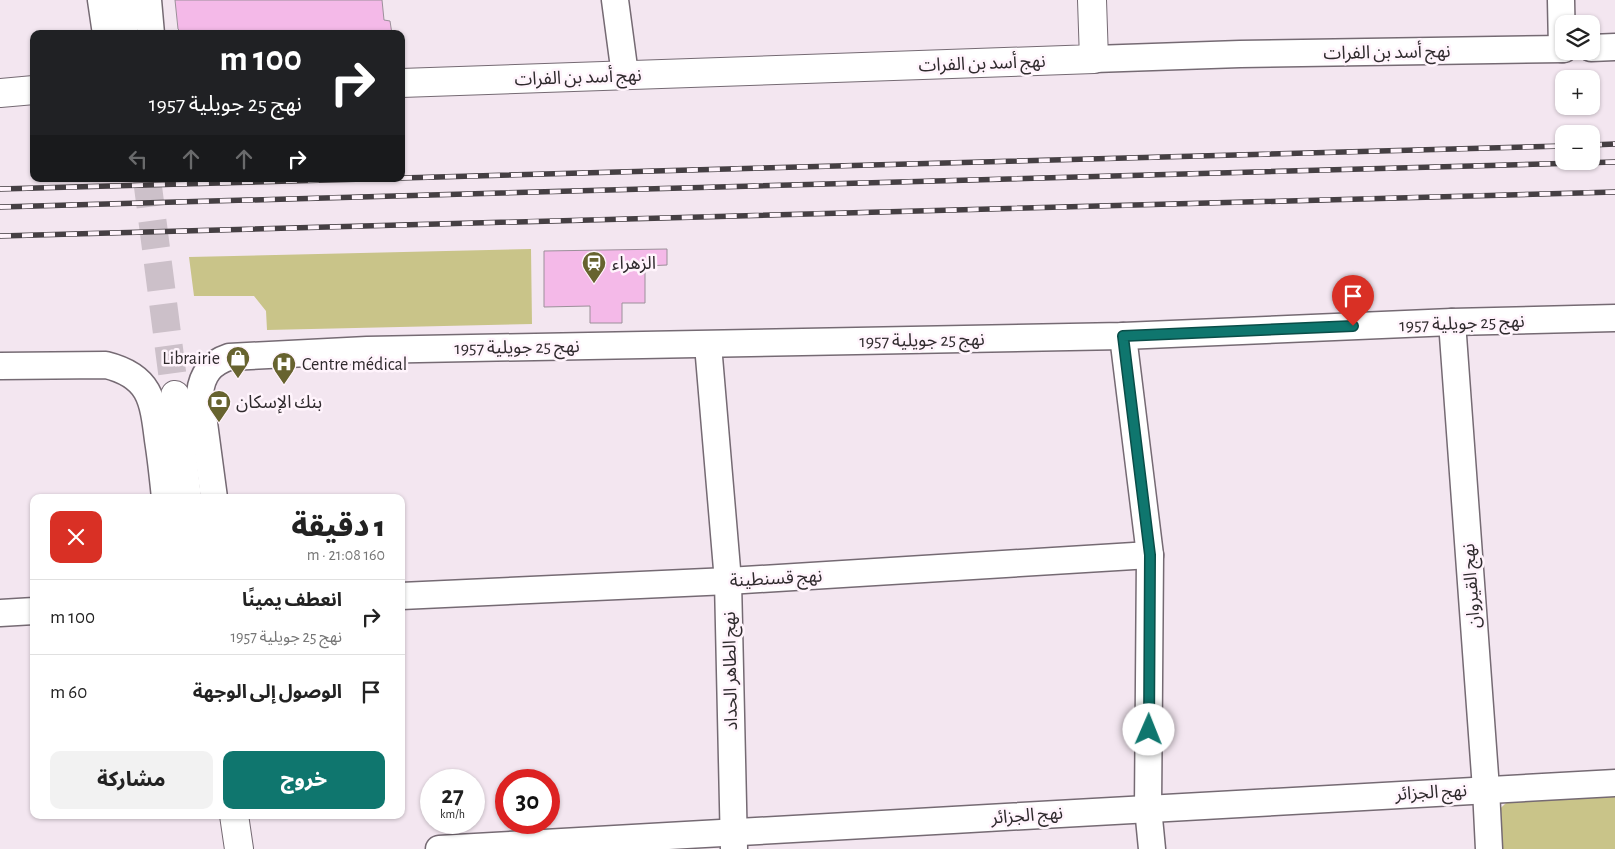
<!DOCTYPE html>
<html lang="ar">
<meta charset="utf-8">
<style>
body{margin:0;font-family:"Alegreya Sans","Noto Sans Arabic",sans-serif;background:#f2f2f2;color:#222;direction:rtl;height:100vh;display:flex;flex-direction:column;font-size:19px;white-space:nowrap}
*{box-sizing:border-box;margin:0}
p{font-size:16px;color:#767676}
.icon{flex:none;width:28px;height:28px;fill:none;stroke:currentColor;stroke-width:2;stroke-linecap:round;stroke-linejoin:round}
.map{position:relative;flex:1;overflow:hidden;direction:ltr}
.sheet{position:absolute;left:30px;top:494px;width:375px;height:325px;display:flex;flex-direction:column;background:#fff;border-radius:10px;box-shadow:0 1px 4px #0004;direction:rtl}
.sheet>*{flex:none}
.guide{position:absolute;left:30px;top:30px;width:375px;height:152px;border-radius:10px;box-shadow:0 1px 4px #0004;direction:rtl;background:#202124;color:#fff;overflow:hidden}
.fabs{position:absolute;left:1555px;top:15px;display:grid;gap:10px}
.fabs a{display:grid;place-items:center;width:45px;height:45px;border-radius:10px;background:#fff;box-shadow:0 1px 4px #0004;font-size:25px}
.speed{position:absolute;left:420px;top:769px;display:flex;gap:10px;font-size:25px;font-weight:700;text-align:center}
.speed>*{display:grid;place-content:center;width:65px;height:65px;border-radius:50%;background:#fff;box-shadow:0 1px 4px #0004;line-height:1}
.speed small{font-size:12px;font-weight:400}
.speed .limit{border:8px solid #d22;background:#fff;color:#111}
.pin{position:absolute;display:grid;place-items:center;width:42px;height:42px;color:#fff;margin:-51px -21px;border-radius:50% 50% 50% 0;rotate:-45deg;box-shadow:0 0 5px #0007}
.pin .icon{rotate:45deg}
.me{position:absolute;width:55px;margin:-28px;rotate:1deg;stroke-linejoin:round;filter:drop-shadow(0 0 4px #0008)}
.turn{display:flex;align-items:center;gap:18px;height:105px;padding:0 20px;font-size:22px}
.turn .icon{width:65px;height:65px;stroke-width:2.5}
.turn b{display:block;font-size:35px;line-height:42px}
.lanes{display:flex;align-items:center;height:48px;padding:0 20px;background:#0003;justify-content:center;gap:25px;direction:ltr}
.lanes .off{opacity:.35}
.round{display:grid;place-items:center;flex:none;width:52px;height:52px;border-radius:10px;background:#f2f2f2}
.head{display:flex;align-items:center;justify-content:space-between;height:85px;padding:0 20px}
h1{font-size:30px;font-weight:800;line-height:38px}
.button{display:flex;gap:10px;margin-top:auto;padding:10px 20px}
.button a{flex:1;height:58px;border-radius:10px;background:#0f766e;color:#fff;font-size:20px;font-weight:800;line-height:58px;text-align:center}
.button a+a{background:#f2f2f2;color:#222}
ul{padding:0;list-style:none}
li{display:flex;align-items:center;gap:15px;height:75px;padding:0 20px;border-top:1px solid #e0e0e0}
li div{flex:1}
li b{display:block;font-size:19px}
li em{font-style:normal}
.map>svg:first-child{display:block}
.green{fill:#c9c489}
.building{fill:#f4b9e8;stroke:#9c909a}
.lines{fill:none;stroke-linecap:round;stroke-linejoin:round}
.primary-tunnel{stroke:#ccc0c9;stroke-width:28;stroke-dasharray:28 14;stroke-linecap:butt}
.minor-casing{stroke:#756a73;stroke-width:29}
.tertiary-casing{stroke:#756a73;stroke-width:30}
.secondary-casing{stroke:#756a73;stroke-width:30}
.primary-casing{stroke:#756a73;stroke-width:30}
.minor{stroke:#fff;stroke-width:26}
.tertiary{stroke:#fff;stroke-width:28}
.secondary{stroke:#fff;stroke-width:28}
.primary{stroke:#fff;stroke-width:28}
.rail-casing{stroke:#453f43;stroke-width:5.5}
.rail{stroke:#fff4fc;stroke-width:4;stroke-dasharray:11;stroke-linecap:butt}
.route-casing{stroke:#0a4d48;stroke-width:12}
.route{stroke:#0f766e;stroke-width:9}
.labels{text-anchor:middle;stroke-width:5;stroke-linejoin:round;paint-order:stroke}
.street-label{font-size:18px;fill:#2f2a2d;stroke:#fff4fc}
.poi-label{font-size:18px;fill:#2f2a2d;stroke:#fff4fc;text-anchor:start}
</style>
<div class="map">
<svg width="1615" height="849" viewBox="0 0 1615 849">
<rect width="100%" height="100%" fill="#f3e6f0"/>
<g class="green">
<path d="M531,249l1,75 -265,6 -1,-19 -12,-15h-60l-5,-39z"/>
<path d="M1615,796v53h-123l-2,-31 16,-15z"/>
</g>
<g class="building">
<path d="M175,0h207l2,20 6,1 2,13h-209l-5,-5z"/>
<path d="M667,249v16l-22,1v37h-23v20h-32v-17l-46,1v-56z"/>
</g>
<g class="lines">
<path class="primary-tunnel" d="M147,179l28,216"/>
<g class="minor-casing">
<g id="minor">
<path d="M101,0l5,34"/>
<path d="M148,0l3,34"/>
<path d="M615,0l10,75"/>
<path d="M1561,0l1,49"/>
<path d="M1591,48l24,-1"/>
<path d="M1094,59l146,-5 324,-5"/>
<path d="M1452,322l34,467 3,60"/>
<path d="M1123,336l27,219 -2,253 4,41"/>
<path d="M708,345l20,236 6,268"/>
<path d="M0,366l106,-1c44,11 47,34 52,75 3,19 5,38 7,58"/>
<path d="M214,498l-14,-105c2,-19 11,-30 29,-36l138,-7 756,-14 329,-14 163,-4"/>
<path d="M401,596l327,-15 422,-26"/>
<path d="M0,613l34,-2"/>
<path d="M439,849c392,-21 784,-46 1176,-66"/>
</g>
</g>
<g class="tertiary-casing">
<path id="tertiary" d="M0,93l34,-3"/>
</g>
<g class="secondary-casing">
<path id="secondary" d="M401,83l693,-24 -2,-59"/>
</g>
<g class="primary-casing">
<g id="primary">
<path d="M124,0l2,22"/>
<path d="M175,395l12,103"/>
<path d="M234,815l5,34"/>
</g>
</g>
<use href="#minor" class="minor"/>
<use href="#tertiary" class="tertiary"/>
<use href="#secondary" class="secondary"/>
<use href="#primary" class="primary"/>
<g class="rail-casing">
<g id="rail">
<path d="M1591,145l24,-1"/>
<path d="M401,178l1163,-32"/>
<path d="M0,189l365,-10"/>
<path d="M0,207l1615,-45"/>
<path d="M0,236l1615,-44"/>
</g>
</g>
<use href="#rail" class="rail"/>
</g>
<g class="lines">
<g class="route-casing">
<path id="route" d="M1149,730l1,-175 -27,-219 230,-10"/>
</g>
<use href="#route" class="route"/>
</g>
<defs>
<g id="station-pin" transform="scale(1.25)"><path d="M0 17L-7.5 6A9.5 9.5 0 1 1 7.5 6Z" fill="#67632f" stroke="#fff4fc"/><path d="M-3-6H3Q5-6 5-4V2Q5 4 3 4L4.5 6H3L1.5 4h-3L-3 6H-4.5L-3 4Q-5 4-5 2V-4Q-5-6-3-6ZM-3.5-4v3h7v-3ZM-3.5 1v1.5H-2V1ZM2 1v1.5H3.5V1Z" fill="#fff"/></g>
<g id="shop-pin" transform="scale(1.25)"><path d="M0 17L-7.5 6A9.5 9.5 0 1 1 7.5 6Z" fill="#67632f" stroke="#fff4fc"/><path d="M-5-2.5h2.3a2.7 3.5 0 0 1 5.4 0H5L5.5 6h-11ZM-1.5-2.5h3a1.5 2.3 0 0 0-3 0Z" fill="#fff"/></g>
<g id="hospital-pin" transform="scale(1.25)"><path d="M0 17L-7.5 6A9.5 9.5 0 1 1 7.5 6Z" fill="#67632f" stroke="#fff4fc"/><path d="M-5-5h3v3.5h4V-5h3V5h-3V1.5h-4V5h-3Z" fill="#fff"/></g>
<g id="bank-pin" transform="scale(1.25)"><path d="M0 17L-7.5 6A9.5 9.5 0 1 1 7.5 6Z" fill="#67632f" stroke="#fff4fc"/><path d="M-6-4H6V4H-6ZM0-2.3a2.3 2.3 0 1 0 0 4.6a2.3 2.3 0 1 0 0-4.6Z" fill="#fff"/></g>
</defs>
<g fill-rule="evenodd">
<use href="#station-pin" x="594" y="263"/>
<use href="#shop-pin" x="238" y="358"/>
<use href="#hospital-pin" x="284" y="364"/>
<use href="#bank-pin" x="219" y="402"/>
</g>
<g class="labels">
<g class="street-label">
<text transform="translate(1387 52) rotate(-1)" y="6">نهج أسد بن الفرات</text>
<text transform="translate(982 63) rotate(-2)" y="6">نهج أسد بن الفرات</text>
<text transform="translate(578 77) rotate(-2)" y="6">نهج أسد بن الفرات</text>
<text transform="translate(1462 323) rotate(-2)" y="6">نهج 25 جويلية 1957</text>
<text transform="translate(922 340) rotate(-1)" y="6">نهج 25 جويلية 1957</text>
<text transform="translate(517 347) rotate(-1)" y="6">نهج 25 جويلية 1957</text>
<text transform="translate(776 578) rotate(-3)" y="6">نهج قسنطينة</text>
<text transform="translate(1471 586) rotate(-94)" y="6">نهج القيروان</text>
<text transform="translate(730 671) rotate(-91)" y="6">نهج الطاهر الحداد</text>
<text transform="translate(1431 792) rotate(-3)" y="6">نهج الجزائر</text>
<text transform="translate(1027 815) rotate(-4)" y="6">نهج الجزائر</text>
</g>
<g class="poi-label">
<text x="612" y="269">الزهراء</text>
<text x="220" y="364" text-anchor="end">Librairie</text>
<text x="302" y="370">Centre médical</text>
<text x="236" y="408">بنك الإسكان</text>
</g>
</g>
</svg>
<div class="fabs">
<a><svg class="icon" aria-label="layers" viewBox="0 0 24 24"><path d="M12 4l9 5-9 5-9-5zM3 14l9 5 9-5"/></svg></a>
<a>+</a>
<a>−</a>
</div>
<div class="speed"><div>27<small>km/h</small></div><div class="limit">30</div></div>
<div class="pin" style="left:1353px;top:326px;background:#d93025"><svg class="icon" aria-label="arrive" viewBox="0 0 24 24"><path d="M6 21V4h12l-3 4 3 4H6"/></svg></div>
<svg class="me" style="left:1149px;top:730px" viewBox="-20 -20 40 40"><circle r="19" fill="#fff"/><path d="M0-13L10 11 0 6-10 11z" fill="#0f766e"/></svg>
<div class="guide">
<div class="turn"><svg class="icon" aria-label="right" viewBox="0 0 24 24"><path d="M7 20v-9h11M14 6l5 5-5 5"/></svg><div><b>100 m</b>نهج 25 جويلية 1957</div></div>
<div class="lanes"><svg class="icon off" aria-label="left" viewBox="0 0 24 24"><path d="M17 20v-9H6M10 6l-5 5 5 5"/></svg><svg class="icon off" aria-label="ahead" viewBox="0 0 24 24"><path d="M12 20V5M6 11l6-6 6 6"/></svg><svg class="icon off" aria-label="ahead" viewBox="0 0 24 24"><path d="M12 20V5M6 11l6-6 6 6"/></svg><svg class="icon" aria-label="right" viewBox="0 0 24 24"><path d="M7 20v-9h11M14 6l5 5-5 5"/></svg></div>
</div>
<section class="sheet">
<div class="head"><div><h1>1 دقيقة</h1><p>160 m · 21:08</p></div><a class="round" style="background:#d93025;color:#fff"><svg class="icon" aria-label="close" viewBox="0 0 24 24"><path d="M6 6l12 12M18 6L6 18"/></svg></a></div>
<ul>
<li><svg class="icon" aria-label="right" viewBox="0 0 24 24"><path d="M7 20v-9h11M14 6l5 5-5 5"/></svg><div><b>انعطف يمينًا</b><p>نهج 25 جويلية 1957</p></div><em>100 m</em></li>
<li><svg class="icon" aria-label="arrive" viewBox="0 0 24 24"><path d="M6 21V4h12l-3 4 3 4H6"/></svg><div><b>الوصول إلى الوجهة</b></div><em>60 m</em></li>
</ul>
<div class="button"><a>خروج</a><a>مشاركة</a></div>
</section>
</div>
